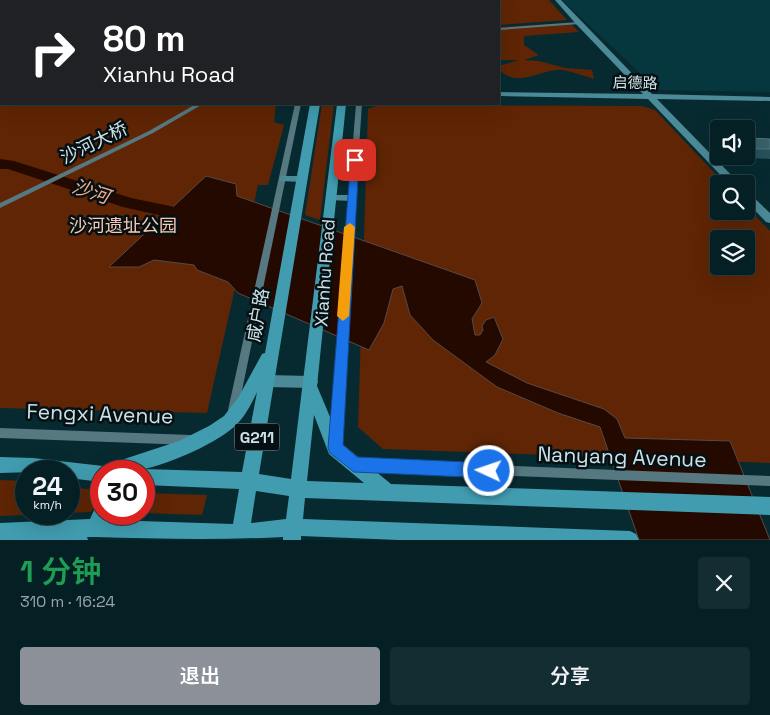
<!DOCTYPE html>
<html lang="zh">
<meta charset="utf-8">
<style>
body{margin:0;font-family:"Space Grotesk","Noto Sans SC",sans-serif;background:#132d32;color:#f1f3f6;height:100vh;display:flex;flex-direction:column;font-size:19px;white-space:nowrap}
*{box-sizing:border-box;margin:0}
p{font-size:16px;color:#97a3a7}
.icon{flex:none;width:28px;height:28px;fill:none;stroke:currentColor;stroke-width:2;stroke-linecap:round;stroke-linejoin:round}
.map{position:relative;height:540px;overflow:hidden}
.details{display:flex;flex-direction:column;background:#052025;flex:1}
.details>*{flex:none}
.hud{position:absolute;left:0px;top:0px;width:500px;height:105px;box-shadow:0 5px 20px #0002,0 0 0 1px #263e42;background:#202124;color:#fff;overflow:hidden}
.buttons{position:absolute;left:710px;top:120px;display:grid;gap:10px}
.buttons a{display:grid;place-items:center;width:45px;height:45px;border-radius:5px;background:#052025;box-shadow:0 5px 20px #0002,0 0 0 1px #263e42;font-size:25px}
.speed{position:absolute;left:15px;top:460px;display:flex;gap:10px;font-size:25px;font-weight:700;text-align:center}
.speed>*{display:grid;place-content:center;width:65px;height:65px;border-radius:50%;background:#052025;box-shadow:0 5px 20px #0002,0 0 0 1px #263e42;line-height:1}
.speed small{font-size:12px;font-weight:400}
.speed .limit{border:8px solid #d22;background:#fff;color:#111}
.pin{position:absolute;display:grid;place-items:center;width:42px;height:42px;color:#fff;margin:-21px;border-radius:10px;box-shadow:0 2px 8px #0006}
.me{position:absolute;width:55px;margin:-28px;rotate:273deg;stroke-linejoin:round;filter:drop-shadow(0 0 4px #0008)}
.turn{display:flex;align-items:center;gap:18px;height:105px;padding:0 20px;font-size:22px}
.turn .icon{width:65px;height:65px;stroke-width:2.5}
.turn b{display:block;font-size:35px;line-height:42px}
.round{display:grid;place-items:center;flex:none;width:52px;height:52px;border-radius:5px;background:#132d32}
.headline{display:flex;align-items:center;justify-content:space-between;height:85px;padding:0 20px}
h1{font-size:30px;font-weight:600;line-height:38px;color:#1e9e55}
.action{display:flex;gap:10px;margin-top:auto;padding:10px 20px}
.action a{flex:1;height:58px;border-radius:5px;background:#8c9099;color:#fff;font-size:20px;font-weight:600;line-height:58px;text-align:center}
.action a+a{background:#132d32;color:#f1f3f6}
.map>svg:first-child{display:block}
.built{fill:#06363e}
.green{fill:#5f2505;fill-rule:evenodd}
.water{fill:#240900;stroke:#574a45}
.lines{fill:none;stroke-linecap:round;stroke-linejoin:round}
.river{fill:#240900;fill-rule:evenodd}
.street{fill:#567880;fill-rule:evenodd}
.secondary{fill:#4c8a97;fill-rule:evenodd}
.primary{fill:#419caf;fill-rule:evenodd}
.wall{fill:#27525b}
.building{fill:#39616a;stroke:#50757d}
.route{fill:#1a73e8;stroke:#114b97}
.slow{fill:#f59e0b}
.labels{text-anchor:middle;stroke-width:5;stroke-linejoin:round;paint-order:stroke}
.far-street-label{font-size:15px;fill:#cfe1e5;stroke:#041013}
.shield{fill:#041013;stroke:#92a2a6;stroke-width:1}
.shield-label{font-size:16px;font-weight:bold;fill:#cfe1e5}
.street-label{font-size:18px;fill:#cfe1e5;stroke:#041013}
.park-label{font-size:18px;fill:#fac9b3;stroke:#041013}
.water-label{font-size:19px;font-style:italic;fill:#f3ab8b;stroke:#041013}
.near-street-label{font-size:21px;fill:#cfe1e5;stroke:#041013}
</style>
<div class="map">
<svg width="770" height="540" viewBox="0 0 770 540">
<rect width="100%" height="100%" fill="#072a31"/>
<path class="built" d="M562,0h208v92l-112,-2z"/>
<g class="green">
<path d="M378,0h171l18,20 -68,5v-24z"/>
<path d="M570,23l9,9 -55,4v9l15,10 -15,5 15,1 26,7 27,2 2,9c-10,-3 -21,-7 -31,-9 -21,-2 -46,20 -64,-1v-3l20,-6h-20v-33z"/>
<path d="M0,80l1,24h275l-2,18 10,3 -16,60h-10l-51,228 -207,-5z"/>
<path d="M322,104h12l-14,116 -15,-5z"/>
<path d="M379,105l263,1 13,4 70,74h-6v27h27v-5l24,25v232l-387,-14 -25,-22 10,-318zM719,239h27v27h-27z"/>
<path d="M0,480l26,1v33h23l-49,2z"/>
<path d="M69,487l28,3 3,12 -9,10 -22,1z"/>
<path d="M144,493l63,2 -5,20 -58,-2z"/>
</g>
<path class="water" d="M206,176l30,8 1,12 238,84 7,23 -10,16 3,16h5l3,-5 -1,-4 4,-6 8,-3 9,22 -8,16 -9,7 41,21 77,26 13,10 8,19 105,3 40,99h-131l-39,-113 -42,-14 -61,-26 -64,-47 -23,-25 -8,-29 -9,3 -9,34 -15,27 -131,-57 -10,-11 -31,-12 -3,-5 -40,-5 -15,7h-30z"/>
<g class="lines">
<path class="river" d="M0,159l14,2 117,37 63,13 6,2 3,4 -3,4 -6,2 -71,-16 -115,-38h-8z"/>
<g class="street">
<rect x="317" y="0" width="4" height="1"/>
<rect x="365" y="0" width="4" height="1"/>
<path d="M578,22h2v2l-81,6v-2z"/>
<path d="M196,104h7l-50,29 -153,75v-5l149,-72z"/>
<path d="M295,104h6l-63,306 -2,3 -3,1 -3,-1 -2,-3z"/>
<path d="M356,104h6l-23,334 -2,3 -3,2 -3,-2 -2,-3z"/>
<path d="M0,428l191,7 3,2 2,3 -2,3 -3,2 -191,-7z"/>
<path d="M358,460l412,16v10l-412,-16 -3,-2 -2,-3 2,-3z"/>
</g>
<g class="secondary">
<path d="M555,0h6l91,94 118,3v4l-113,-2 83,85h-11l-81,-85 -149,-3v-4l144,2 -67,-70z"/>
<path d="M283,176h19l5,3 -5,3 -22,-1v-4z"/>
<path d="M746,192l3,1 21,20v10l-4,-1 -20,-21z"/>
<path d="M332,195h20l5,3 -5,3 -24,-1 -1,-2z"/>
<path d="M267,375l44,1 5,2 2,4 -2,4 -5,2 -44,-1 -5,-2 -2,-4 2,-4z"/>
</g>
<g class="primary">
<path d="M329,0h8v1h-7z"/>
<path d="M310,104h10l-61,370 32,5 46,-375h9l-29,282 24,57 50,41 379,13v18l-465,-17 -2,21 327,12 6,3 3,6h-240l-98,-4v4h-18v-3c-61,3 -125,2 -187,0h-9l1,3h-88v-17l90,-4 5,-11 6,-3v9h9l-2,6 125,4 6,-35 -95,-4v-14h-6l6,-2 98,3 15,-80c-6,13 -13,26 -23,35 -24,20 -68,38 -98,44 -11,2 -24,0 -35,0v11l-32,-4v-7l-69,2v-16l33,1 70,8 76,-25 30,-15 15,-10 14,-18 24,-44 3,-1zM314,415l15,39 35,29 -57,-2zM256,491l33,5 -3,23 -35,4z"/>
</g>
</g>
<path class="wall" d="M750,138l20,1v20l-19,-1 -5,-7v-6z"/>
<path class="building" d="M750,138l20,1v10h-13z"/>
<path class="route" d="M351,158l8,2 -16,285 14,12 132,6 5,2 2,6 -2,5 -5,2 -135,-6 -24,-19 -2,-5z"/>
<path class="slow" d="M350,223l5,4 -6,89 -6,5 -6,-5 7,-89z"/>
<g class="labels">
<g class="far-street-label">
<text transform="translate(635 83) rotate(1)" y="5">启德路</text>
</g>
<rect class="shield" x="234.5" y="423.5" width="45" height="27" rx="4"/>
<g class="shield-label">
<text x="257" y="443">G211</text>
</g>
<g class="street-label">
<text transform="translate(94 143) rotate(-26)" y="6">沙河大桥</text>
<text transform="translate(325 273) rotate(-86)" y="6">Xianhu Road</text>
<text transform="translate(258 315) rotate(-80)" y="6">咸户路</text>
</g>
<g class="park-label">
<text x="123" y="232">沙河遗址公园</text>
</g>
<g class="water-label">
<text transform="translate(91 191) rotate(18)" y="7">沙河</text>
</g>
<g class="near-street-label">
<text transform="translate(100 414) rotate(2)" y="7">Fengxi Avenue</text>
<text transform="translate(622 457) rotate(2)" y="7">Nanyang Avenue</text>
</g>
</g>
</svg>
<div class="buttons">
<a><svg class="icon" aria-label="sound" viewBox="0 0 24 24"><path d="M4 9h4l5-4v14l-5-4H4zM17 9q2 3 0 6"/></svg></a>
<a><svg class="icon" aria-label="search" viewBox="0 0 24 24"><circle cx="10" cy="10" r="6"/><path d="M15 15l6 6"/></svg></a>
<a><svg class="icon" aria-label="layers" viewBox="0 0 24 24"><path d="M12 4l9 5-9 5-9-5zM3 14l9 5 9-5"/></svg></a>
</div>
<div class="speed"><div>24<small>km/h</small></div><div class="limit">30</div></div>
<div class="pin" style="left:355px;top:160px;background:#d93025"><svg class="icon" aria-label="arrive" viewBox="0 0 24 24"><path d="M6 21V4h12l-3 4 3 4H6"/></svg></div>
<svg class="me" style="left:489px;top:471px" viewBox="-20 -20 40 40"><circle r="17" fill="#1a73e8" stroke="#fff" stroke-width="3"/><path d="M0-11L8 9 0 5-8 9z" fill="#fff"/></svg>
<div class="hud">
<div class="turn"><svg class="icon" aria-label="right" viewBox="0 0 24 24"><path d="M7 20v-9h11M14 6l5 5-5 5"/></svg><div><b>80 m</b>Xianhu Road</div></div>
</div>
</div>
<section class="details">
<div class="headline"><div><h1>1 分钟</h1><p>310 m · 16:24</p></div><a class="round"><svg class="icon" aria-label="close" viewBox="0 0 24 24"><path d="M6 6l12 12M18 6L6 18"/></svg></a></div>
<div class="action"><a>退出</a><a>分享</a></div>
</section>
